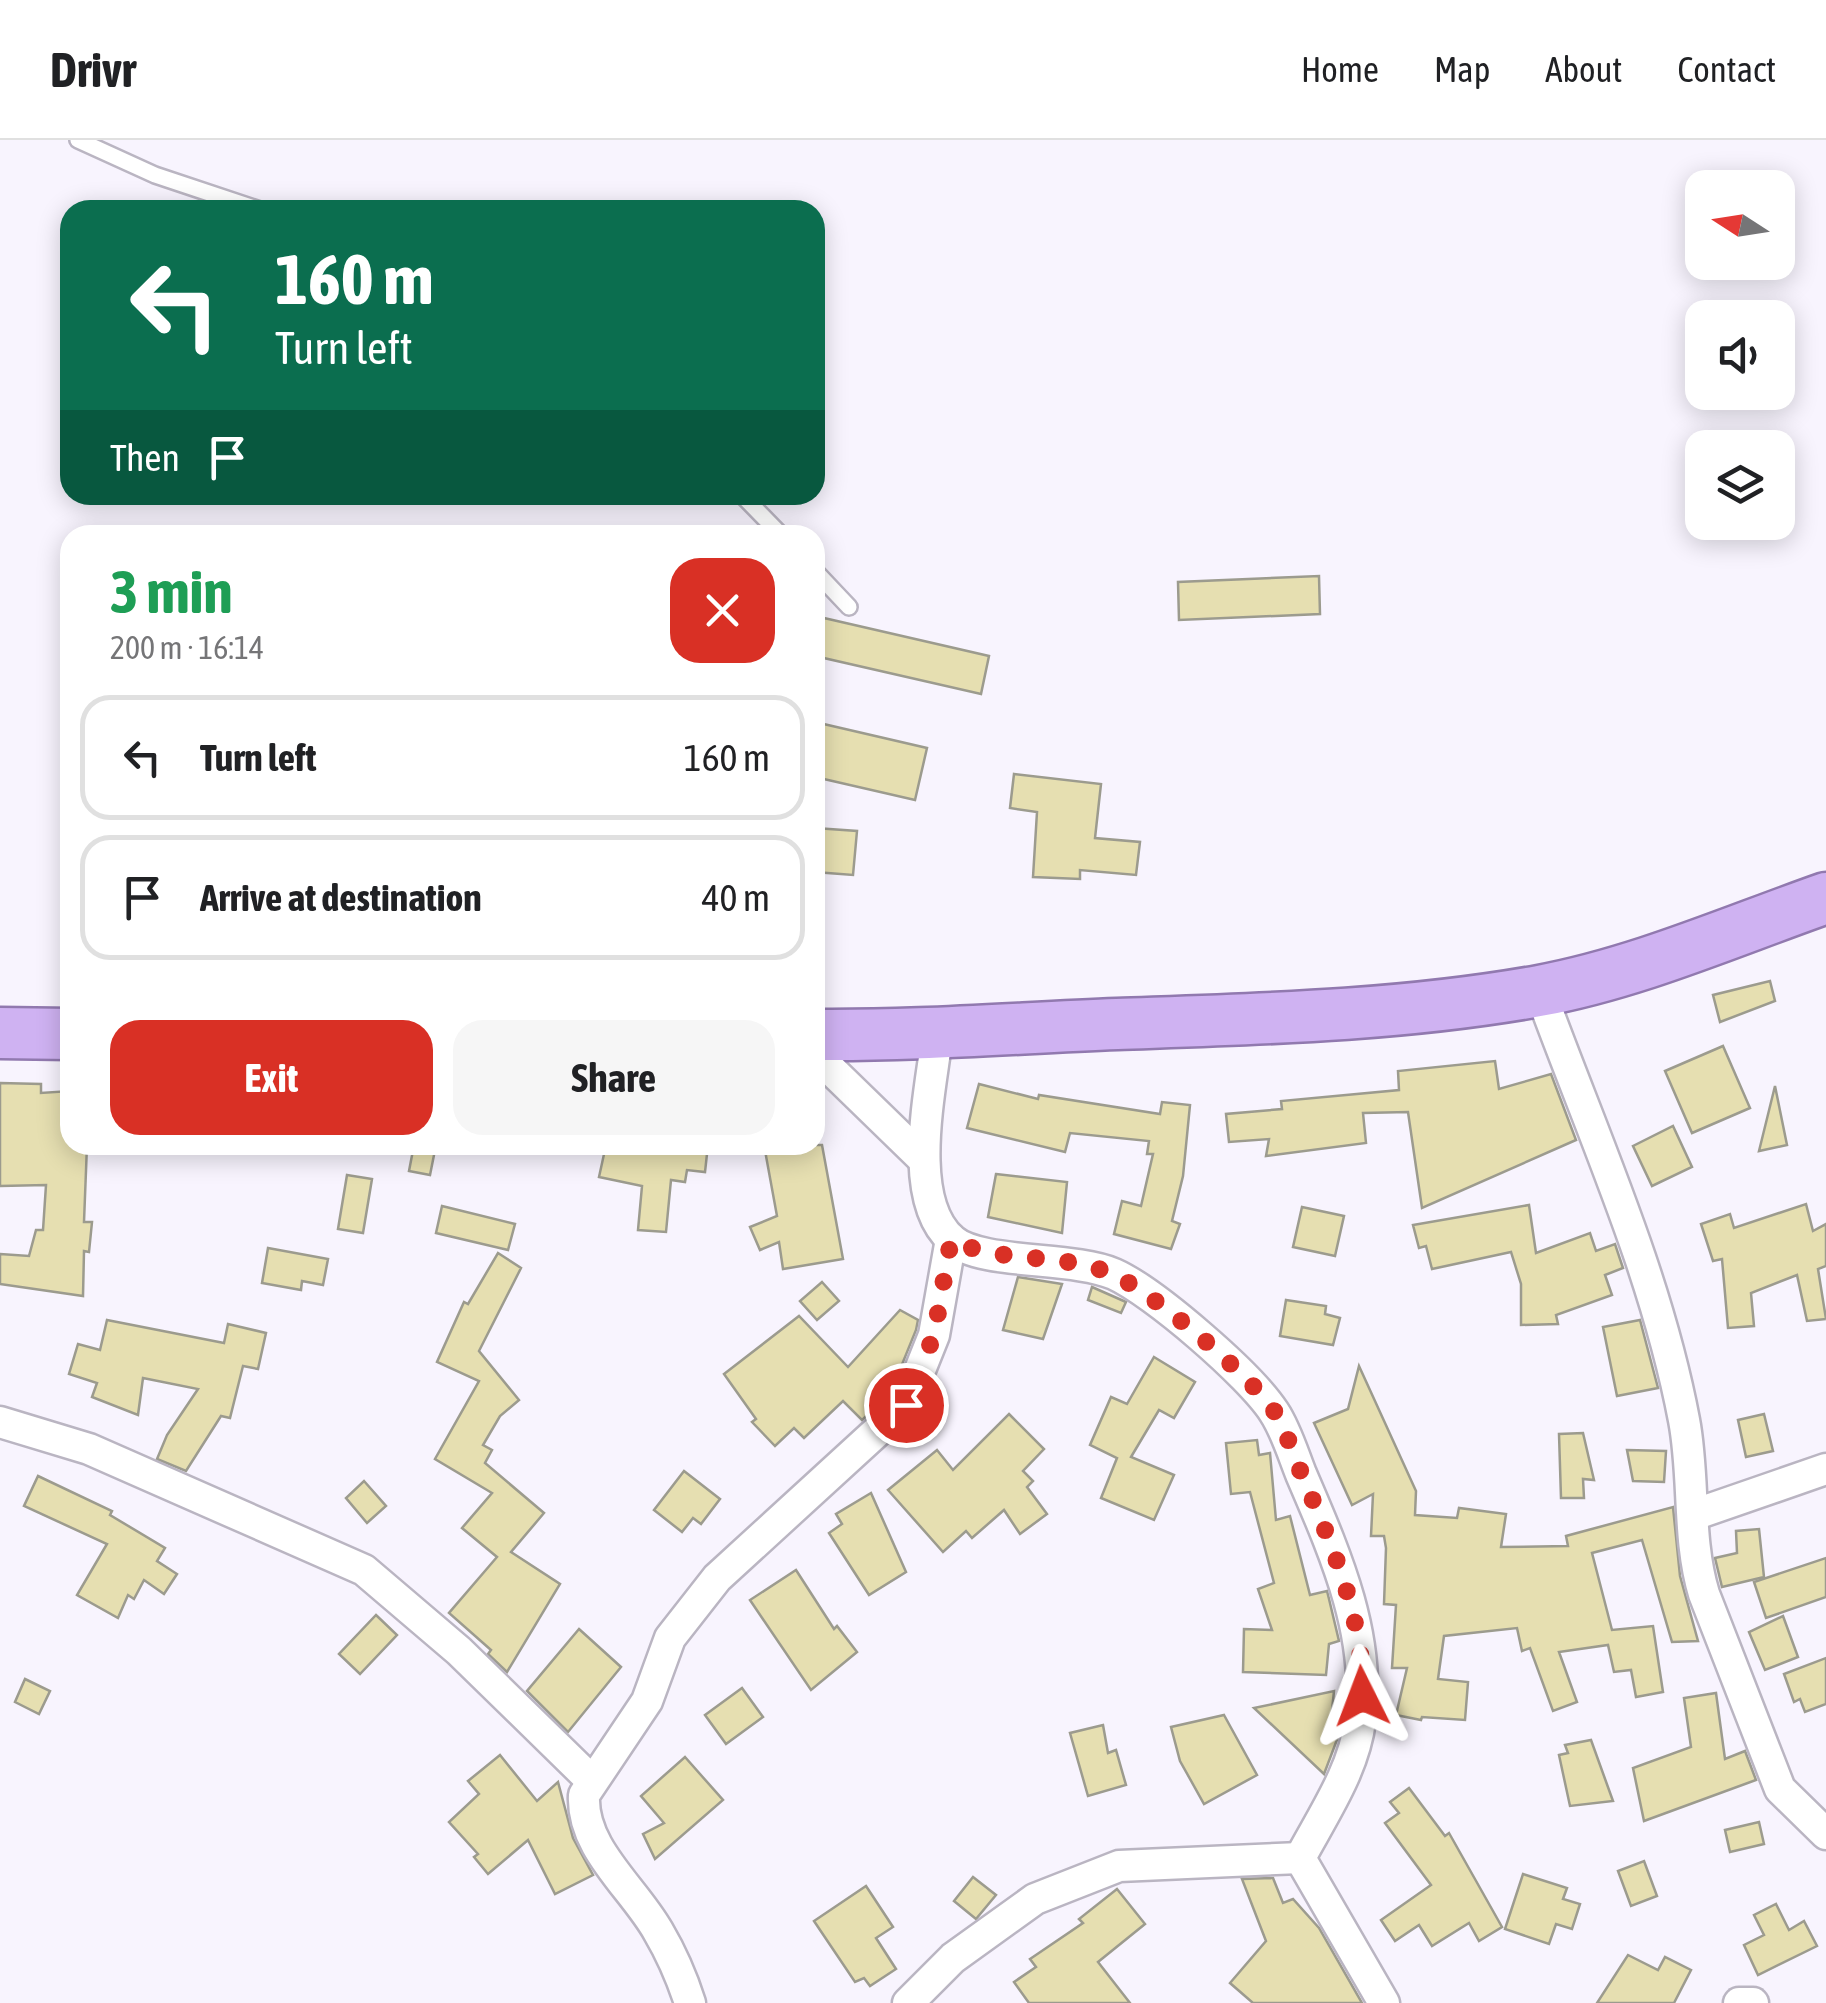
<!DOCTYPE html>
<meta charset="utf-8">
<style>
body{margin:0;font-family:"Asap Condensed",sans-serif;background:#f6f6f6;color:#202124;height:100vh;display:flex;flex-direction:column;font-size:38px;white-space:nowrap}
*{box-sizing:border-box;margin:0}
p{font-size:32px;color:#757577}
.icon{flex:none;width:55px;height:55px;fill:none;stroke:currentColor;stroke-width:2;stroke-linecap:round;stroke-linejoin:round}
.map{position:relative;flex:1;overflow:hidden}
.sheet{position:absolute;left:60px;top:385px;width:765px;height:630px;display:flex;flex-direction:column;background:#fff;border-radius:30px;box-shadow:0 5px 25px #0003}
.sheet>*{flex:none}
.banner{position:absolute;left:60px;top:60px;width:765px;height:305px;border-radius:30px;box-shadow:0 5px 25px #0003;background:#0b6e4f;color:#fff;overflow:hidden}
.needle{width:65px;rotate:282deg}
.buttons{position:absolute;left:1685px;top:30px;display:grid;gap:20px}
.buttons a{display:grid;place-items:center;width:110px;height:110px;border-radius:20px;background:#fff;box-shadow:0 5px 25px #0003;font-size:50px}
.pin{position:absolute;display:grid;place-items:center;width:85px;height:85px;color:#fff;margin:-42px;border:5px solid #fff;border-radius:50%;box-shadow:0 2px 10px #0007}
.me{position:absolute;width:110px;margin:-55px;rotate:357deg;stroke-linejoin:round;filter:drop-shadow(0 0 8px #0008)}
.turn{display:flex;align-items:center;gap:35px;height:210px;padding:0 50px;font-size:45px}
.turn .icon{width:130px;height:130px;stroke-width:2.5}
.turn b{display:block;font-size:70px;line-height:85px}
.then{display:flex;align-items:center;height:95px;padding:0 50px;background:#0003;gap:20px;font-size:38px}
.round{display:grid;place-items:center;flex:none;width:105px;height:105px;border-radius:30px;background:#f6f6f6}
.summary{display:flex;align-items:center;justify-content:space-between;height:170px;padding:0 50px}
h1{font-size:60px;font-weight:700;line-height:75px;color:#1e9e55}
.action{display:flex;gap:20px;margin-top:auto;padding:20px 50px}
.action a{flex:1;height:115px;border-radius:30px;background:#d93025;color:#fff;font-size:40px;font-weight:700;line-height:115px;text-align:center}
.action a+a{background:#f6f6f6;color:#202124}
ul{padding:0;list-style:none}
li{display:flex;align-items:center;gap:30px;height:125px;margin:0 20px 15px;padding:0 30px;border:5px solid #e0e0e0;border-radius:30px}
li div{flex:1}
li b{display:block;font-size:38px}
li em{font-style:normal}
header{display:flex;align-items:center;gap:60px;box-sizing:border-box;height:140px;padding:0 50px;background:#fff;border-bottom:2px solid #e0e0e0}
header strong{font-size:48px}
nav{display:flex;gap:55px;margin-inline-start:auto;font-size:35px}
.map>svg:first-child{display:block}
.building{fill:#e6dfb1;stroke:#9c9b8e;stroke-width:2.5}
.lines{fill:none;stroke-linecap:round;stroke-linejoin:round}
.service-casing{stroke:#bab5c2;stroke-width:20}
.minor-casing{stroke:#bab5c2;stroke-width:35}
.trunk-casing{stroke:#9179af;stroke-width:55}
.service{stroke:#fff;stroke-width:15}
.minor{stroke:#fff;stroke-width:30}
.trunk{stroke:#cfb2f2;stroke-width:50}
.route{stroke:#d93025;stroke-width:18;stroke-dasharray:0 32.4}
</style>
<header>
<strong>Drivr</strong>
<nav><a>Home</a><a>Map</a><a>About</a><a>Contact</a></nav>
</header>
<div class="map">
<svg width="1826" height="1863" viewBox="0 0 1826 1863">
<rect width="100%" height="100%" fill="#f8f4fe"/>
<g class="building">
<path d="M1319,436l1,38 -141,6 -1,-38z"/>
<path d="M824,478l165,38 -8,38 -166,-38z"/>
<path d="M815,582l112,26 -12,52 -100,-23z"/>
<path d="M1014,634l87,10 -6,54 45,4 -4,33 -56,-5v9l-47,-2 4,-65 -27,-4z"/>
<path d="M815,688l42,3 -4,44 -38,-3z"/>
<path d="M1770,841l5,20 -55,21 -7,-27z"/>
<path d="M1723,906l27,62 -58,25 -27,-62z"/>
<path d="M1495,921l4,28 52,-15 25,66 -154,68 -14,-96 -45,1 3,30 -100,13 3,-17 -40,3 -3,-28 56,-5 -1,-8 118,-11 -1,-19z"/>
<path d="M0,943l41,1v9l29,-2v54h17l-3,77h8l-3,30 -5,-1 -1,45 -83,-12v-30l29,2 7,-26h7l3,-45 -46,1z"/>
<path d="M979,944l59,15 1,-4 121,19 2,-12 28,3 -7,71 -11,45 8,3 -9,25 -57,-15 8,-33 19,5 12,-52h-6l2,-13 -79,-8 -5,19 -98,-24z"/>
<path d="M1775,946l12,59 -28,6z"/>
<path d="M1673,986l19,41 -40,19 -19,-40z"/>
<path d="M414,1005h22l-6,30 -21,-4z"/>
<path d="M606,1005h30l37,8 1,-8h34l-3,27 -18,-2 -2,12 -14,-2 -5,52 -28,-2 4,-44 -43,-9z"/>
<path d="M764,1005h58l21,114 -60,10 -4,-27 -19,8 -10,-23 27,-11z"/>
<path d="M996,1034l71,8 -5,51 -74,-16z"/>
<path d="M347,1035l25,4 -9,54 -25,-4z"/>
<path d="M1806,1064l7,27 13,-7v42l-8,3 8,50 -19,2 -10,-46 -46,18 3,33 -26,2 -6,-69 -9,2 -12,-37 29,-10 4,14z"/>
<path d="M1529,1065l7,48 54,-20 6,18 19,-7 8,24 -18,7 7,20 -56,20 2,9 -37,1v-41l-10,-32 -79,17 -6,-23 -7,2 -6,-23z"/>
<path d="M442,1066l73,18 -7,26 -72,-17z"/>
<path d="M1302,1067l42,9 -9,40 -42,-9z"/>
<path d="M268,1108l60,11 -5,26 -21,-4 -1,9 -39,-7z"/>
<path d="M498,1113l23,15 -42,83 40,49 -19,16 -17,29 9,5 -7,13 59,50 -33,39 49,32 -53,88 -19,-18 3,-4 -42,-37 48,-56 -35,-29 30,-35 -57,-34 44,-78 -42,-19 27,-60 4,2z"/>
<path d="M1018,1137l44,7 -19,55 -40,-9z"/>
<path d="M822,1142l17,19 -22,19 -17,-19z"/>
<path d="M1092,1147l34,15 -5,11 -33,-13z"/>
<path d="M1286,1160l40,6 -1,8 15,4 -7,27 -53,-9z"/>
<path d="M900,1170l18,10 -2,10 -26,64 -28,26 -19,-19 -39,37 -10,-10 -19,18 -23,-24 4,-3 -32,-45 75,-58 49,51z"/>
<path d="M107,1180l117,23 4,-19 38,9 -8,36 -15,-3 -13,52 -9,-2 -35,55 -29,-12 10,-24 31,-46 -55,-11 -5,37 -46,-18 5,-14 -28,-9 9,-30 22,6z"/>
<path d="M1640,1180l18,68 -41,8 -14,-69z"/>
<path d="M1154,1217l41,25 -21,36 -15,-8 -28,47 43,18 -20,45 -53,-22 16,-40 -27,-13 21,-48 16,7z"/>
<path d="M1359,1226l57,125 -1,24 42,3 2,-10 47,6 -5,33 67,-1 -2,-10 107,-29 7,69 18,65 -26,1 -30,-102 -50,13 20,77 41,-4 10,66 -27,5 -5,-27 -17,2 -6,-27 -49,7 18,50 -24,9 -23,-63 -8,3 -5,-23 -73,8 -6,43 30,3 -3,38 -43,-3 -1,3 -25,-5 11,-47h-15l4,-63 -12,-1 2,-56 -2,-12h-13l2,-42 -21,11 -38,-82 34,-14z"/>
<path d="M1009,1274l35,35 -21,22 10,10 -6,6 20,27 -27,20 -16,-24 -32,28 -6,-7 -23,21 -55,-62 49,-40 16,20z"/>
<path d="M1764,1274l9,37 -27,6 -8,-37z"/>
<path d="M1583,1293l11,47 -11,-1 1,19h-23l-2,-64z"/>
<path d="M1257,1300l2,15 11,-2 6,67 14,-4 20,79 17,-4 2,8 10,42 -10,3 -3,31 -83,-3 1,-43 28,1 -14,-41 16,-6 -24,-91 -19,2 -5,-51z"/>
<path d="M1627,1310l39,1 -2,31 -31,-1z"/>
<path d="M684,1331l36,28 -19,25 -8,-6 -11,14 -28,-22z"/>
<path d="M38,1336l74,35 -2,4 55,33 -8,13 20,13 -13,20 -20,-14 -10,19 -6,-4 -10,23 -41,-23 30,-51 -83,-38z"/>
<path d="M364,1341l22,25 -19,17 -21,-25z"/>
<path d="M871,1353l35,79 -37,23 -40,-62 13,-9 -6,-10z"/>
<path d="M1759,1389l5,48 -42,10 -7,-29 22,-5 -1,-22z"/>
<path d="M1826,1418v39l-60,21 -12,-36z"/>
<path d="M796,1430l38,59 3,-3 20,26 -46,38 -61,-90z"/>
<path d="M376,1475l21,20 -37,39 -21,-20z"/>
<path d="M1783,1476l15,41 -33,13 -16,-38z"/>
<path d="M579,1489l42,38 -53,65 -41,-41z"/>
<path d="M1826,1518v46l-21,8 -5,-13 -6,3 -10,-28z"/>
<path d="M25,1539l25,12 -11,23 -24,-12z"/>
<path d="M742,1548l21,29 -37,27 -21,-29z"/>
<path d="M1334,1551l-4,39 8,7 -14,37 -70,-66z"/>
<path d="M1716,1553l9,66 20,-8 11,29 -112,41 -11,-53 58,-21 -7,-49z"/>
<path d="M1224,1575l33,60 -53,29 -24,-43 -9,-34z"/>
<path d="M1103,1585l5,28 8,-3 10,35 -38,11 -18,-63z"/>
<path d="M1591,1600l22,61 -43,5 -11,-51 9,-2 -3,-8z"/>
<path d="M500,1615l37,46 21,-19 15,56 20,37 -38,19 -27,-54 -40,34 -14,-17 4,-3 -29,-32 30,-28 -11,-13z"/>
<path d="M685,1617l38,43 -68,59 -12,-25 21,-11 -23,-27z"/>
<path d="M1409,1648l36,48 4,-3 53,94 -23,14 -10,-18 -37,23 -13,-21 -24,16 -14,-21 50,-35 -46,-62 14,-10 -9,-11z"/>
<path d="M1759,1682l5,22 -34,8 -5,-22z"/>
<path d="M1644,1721l13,35 -26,10 -13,-35z"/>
<path d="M1523,1734l44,14 -4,11 17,5 -8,25 -16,-5 -7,20 -44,-15z"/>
<path d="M973,1737l23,18 -20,24 -22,-18z"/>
<path d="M1273,1738l10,25 10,-4 26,29 43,75h-109l-23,-20 36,-42 -24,-62z"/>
<path d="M866,1746l27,41 -17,11 20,31 -26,17 -6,-8 -9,4 -41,-61z"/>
<path d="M1117,1749l28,35 -47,38 32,41h-101l-15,-21 22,-15 -6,-8 53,-36 -4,-4z"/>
<path d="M1776,1764l13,26 15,-9 13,25 -59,29 -14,-30 20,-10 -10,-20z"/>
<path d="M1628,1815l30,15 7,-13 26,13 -17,33h-77z"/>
</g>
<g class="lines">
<g class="service-casing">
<g id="service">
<path d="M78,0l77,35 105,35"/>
<path d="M742,355l39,40"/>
<path d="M815,431l34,36"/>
</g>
</g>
<g class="minor-casing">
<g id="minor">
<path d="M1540,851c51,140 116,281 144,429 11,57 3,119 20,174l76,195 46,45"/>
<path d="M937,896c-6,53 -32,163 15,204 29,25 120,16 162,34 40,18 136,101 160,138 12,18 19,42 27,62 33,77 71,161 59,247 -6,49 -37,94 -60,137l84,145"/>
<path d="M815,914l107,104"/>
<path d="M0,1282l89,27 275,121 95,81 133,130"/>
<path d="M1696,1374l130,-45"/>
<path d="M690,1863c-8,-25 -19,-50 -32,-72 -25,-44 -77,-83 -74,-136l63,-94 23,-63 47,-60 189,-173 28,-70 17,-96"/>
<path d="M908,1863l45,-45 82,-59 84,-33 181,-8"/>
<path d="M1739,1863h14"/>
</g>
</g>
<g class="trunk-casing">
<g id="trunk">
<path d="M0,893l70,1"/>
<path d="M815,895c101,1 201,-7 302,-11 140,-5 283,-8 422,-33 98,-18 193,-60 287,-93"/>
</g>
</g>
<use href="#service" class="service"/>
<use href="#minor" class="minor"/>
<use href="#trunk" class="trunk"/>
</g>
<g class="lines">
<path class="route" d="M906,1265l28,-70 17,-95c51,25 112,11 163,35 38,17 140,103 162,139 11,19 18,43 27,63 29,69 62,143 59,219"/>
</g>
</svg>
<div class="buttons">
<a><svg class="needle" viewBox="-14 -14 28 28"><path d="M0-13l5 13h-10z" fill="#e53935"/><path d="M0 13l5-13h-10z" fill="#757577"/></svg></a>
<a><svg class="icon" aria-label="sound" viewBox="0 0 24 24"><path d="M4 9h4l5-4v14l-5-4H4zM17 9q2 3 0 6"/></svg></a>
<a><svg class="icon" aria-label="layers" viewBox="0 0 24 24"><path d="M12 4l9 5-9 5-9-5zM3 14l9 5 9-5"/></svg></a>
</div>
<div class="pin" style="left:906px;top:1265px;background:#d93025"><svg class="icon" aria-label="arrive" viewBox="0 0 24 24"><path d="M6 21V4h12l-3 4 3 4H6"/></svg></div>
<svg class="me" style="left:1362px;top:1556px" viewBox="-20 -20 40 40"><path d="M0-17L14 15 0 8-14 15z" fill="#d93025" stroke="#fff" stroke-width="4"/></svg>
<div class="banner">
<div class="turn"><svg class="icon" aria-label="left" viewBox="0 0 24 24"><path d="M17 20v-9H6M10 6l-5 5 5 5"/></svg><div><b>160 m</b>Turn left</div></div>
<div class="then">Then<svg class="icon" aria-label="arrive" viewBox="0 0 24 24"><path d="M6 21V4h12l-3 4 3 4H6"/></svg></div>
</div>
<section class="sheet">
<div class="summary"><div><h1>3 min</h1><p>200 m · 16:14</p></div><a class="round" style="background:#d93025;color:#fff"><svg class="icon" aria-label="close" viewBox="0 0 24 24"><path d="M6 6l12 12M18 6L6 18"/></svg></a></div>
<ul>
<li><svg class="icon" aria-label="left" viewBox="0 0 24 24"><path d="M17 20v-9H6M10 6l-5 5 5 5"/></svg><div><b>Turn left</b></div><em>160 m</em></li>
<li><svg class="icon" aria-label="arrive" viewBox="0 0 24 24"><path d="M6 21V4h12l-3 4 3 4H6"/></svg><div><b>Arrive at destination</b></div><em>40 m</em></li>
</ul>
<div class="action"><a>Exit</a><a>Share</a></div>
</section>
</div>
